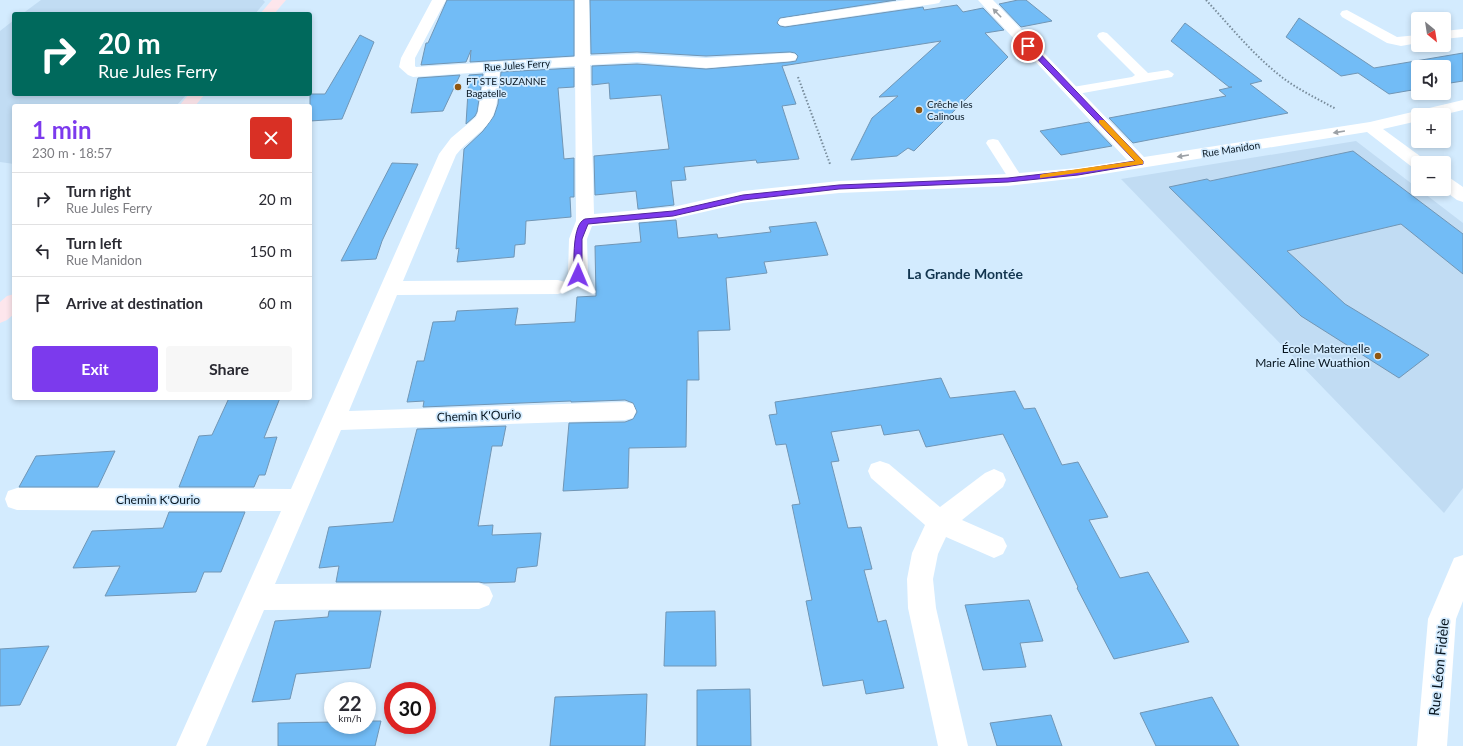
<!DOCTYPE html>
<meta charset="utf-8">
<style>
body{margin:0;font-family:Lato,sans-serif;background:#f7f7f7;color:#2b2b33;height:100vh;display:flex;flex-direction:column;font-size:15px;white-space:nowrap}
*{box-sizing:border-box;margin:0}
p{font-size:13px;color:#7c7c81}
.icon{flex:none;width:22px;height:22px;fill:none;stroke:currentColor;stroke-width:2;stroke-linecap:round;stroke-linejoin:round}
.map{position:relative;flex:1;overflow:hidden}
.drawer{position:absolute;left:12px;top:104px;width:300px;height:296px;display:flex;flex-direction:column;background:#fff;border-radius:4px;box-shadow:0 2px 6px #0003}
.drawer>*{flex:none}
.guide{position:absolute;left:12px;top:12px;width:300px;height:84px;border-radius:4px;box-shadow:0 2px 6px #0003;background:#00695c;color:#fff;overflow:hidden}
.needle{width:26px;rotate:150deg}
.buttons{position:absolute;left:1411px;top:12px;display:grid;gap:8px}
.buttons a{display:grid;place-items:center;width:40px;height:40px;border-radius:4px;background:#fff;box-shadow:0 2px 6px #0003;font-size:20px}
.speed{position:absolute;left:324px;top:682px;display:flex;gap:8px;font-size:20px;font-weight:700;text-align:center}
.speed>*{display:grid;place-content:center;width:52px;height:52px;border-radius:50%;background:#fff;box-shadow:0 2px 6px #0003;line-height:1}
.speed small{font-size:10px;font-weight:400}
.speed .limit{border:6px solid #d22;background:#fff;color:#111}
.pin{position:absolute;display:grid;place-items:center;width:34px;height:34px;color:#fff;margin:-17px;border:2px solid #fff;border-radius:50%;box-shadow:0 1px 4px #0007}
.me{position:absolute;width:44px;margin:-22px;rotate:1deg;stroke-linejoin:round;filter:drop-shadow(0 0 3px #0008)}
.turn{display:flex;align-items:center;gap:14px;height:84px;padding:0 20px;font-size:18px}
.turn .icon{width:52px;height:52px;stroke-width:2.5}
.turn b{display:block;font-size:28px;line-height:34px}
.round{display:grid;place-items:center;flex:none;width:42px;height:42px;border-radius:4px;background:#f7f7f7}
.overview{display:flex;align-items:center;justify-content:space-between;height:68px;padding:0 20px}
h1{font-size:24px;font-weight:700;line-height:30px;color:#7c3aed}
.primary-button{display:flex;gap:8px;margin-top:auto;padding:8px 20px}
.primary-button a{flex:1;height:46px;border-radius:4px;background:#7c3aed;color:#fff;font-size:16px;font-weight:700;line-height:46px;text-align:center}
.primary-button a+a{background:#f7f7f7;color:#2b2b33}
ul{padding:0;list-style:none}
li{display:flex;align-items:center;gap:12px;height:52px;padding:0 20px;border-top:1px solid #e1e1e2}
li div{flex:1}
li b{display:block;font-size:15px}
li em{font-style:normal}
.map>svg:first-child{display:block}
.built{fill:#c1dcf3}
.building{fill:#72bcf6;stroke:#7196b5}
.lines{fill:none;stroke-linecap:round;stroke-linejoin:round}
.path{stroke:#778b9a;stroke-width:2;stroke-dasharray:1.5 2;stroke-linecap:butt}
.lane{fill:#fff;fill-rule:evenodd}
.street{fill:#fff;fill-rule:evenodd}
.secondary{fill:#fde6ec;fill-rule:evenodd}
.oneway{fill:#9ca1a6}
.route{fill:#7c3aed;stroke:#51269a}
.slow{fill:#f59e0b}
.poi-dot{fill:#8f5611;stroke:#d3ebfe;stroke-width:1.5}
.labels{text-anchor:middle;stroke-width:3.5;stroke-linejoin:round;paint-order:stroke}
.far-street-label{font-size:10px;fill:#071520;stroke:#d3ebfe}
.far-poi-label{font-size:10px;fill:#071520;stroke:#d3ebfe;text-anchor:start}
.poi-label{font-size:12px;fill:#071520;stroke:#d3ebfe;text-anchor:end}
.street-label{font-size:12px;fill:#071520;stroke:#d3ebfe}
.quarter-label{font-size:14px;font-weight:bold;fill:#12354f;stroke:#d3ebfe}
.near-street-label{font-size:14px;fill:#071520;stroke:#d3ebfe}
</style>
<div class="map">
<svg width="1463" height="746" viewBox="0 0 1463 746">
<rect width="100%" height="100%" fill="#d3ebfe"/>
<g class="built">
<path d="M41,0h222l2,2 -10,12h-233z"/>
<path d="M14,20v74h173l-11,12h-162v58l-14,-2v-131z"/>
<path d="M1356,141l107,82v265l-19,25 -323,-334z"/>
</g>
<g class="building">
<path d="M447,0h127v56l-104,6 1,-12 -5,12 -45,3 5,-22h2z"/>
<path d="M590,0h306l-116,18 -3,5 3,3 5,1 138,-20 1,3 33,-5 6,7 20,-4 21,22 -19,3 23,24 -94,94 -6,-3 -11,8 -46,4 21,-42 26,-22 -19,1 62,-56 -159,25 14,38 -14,2 17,53 -42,4 -1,-3 -72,7 2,13 -15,1 3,24 -36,4 -2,-18 -41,4 -1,-39 75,-7 -8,-54 -51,4 -1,-16 -17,2v-19l45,-2 69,5 84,-7 6,-1 2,-5 -3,-3 -5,-1 -84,4 -69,-4 -46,2z"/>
<path d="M1018,0h8l26,21 -31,6 -22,-23z"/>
<path d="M1299,18l75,50 89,-15v28l-19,3v-17h-26v22l-29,5 -31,-21 -17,3 -55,-39z"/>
<path d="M1185,23l77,58 -12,3 38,29 -155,30 -24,-25 117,-22 -7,-6 13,-3h-3l-58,-46z"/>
<path d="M360,35l14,7 -32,77 -32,2v-27h15z"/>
<path d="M574,68v19l-16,1 6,71 10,-1v39h-4l1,20 -45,4 -1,23 -10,1 -1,12 -57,5 2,-14 -3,1 8,-100 19,-18 11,-15 4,-12 3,-32z"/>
<path d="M483,74l-6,38 -2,4 -9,8 3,-49z"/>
<path d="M460,75l-17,36 -32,2 7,-35z"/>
<path d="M1089,122l23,24 -51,9 -21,-24z"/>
<path d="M1353,151l110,83v40l-62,-50 -114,27 58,53 84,51 -30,23 -98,-62 -132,-129 38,-8 3,2z"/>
<path d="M392,163l26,1 -36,77 -6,18 -35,2z"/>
<path d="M676,220l2,18 39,-4 1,4 53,-6 -2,-5 47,-5 12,33 -64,7 3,11 -41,5 4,52 -32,1 1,49h-12l-1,67 -57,1 -1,40 -65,3 6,-68 56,-1 8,-3 4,-7 -4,-9 -8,-3 -54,2v-1l-148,6 1,-6 -17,1 10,-41h7l9,-39 22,-1 2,-10 61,-3 -3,17 60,-3 2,-25 19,-1 -1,-50 46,-4 -2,-19z"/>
<path d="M941,378l9,20 65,-7 9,18 11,-1 27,57 16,-3 30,55 -19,3 31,58 28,-6 41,70 -75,17 -37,-71 1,-1 -75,-153 -77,13 -7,-17 -35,5 -3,-10 -50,7 8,29 -8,1 17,66 13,-1 11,42 -8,1 14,52 8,-2 18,68 -38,6 -3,-14 -40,6 -17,-85 6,-1 -20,-95 8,-1 -14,-60 -10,1 -7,-30 8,-1 -2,-12z"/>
<path d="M229,398h51l-16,40 13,-1 -12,38h-6l-5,12h-75l20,-51 13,-1z"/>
<path d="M506,426l-4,20h-10l-14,80 15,-1 -1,10 49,-2 -4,33 -20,2 -2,14 -31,1 -5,-1h-143l3,-16 -20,2 10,-41 64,-5 24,-93z"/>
<path d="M115,451l-17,36h-79l17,-31z"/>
<path d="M169,512h76l-24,60h-17l-8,20 -91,4 15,-30 -47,2 19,-37 71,-3z"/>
<path d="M1029,600l14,41 -23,2 6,24 -43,3 -18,-65z"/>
<path d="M329,611h52l-11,57 -74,6 -6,25 -38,3 23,-81 53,-4z"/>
<path d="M715,611l1,55h-52l2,-54z"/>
<path d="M49,646l-29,59 -20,1v-57z"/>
<path d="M750,689l1,57h-54v-56z"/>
<path d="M647,694l-2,52h-95l5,-49z"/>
<path d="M1212,697l27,49h-83l-16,-33z"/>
<path d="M1051,715l11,31h-65l-7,-23z"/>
<path d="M367,721h14l-6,25h-97v-23l55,-1v3h34z"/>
</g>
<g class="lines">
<g class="path">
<path d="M1206,0c25,27 48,56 77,78 16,12 35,21 53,31"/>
<path d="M798,77l32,87"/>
</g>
<g class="lane">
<path d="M1103,32l4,1 41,40 20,-3 6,4 -2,3 -100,18 -5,-1 -1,-3 1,-3 65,-11 3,-2 -36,-36 -2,-3 2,-3z"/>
<path d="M993,139l5,1 2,3 23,36 -2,3h-10l-2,-3 -23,-36 2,-3z"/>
</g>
<g class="street">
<path d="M432,0h14l-31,58v8l1,1 159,-10v-57h14l1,56 47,-2 69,4 84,-5 5,1 2,3 -2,3 -5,1 -84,7 -69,-6 -47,3 4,149 79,-7 70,-16 96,-10 169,-7 70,-6 49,-8 -149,-160h15l151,157 226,-35 93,-22v10l-21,5h-24v6l-35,8 41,30 3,4h-9v5l-6,-1 -45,-35 -289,46 -70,8 -169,7 -96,10 -70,16 -81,7 -5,13 1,36 -3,5 -7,2 -7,-2 -3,-5 1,-36 7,-18 -1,-155 -75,5c-2,15 -1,37 -10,50 -9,13 -24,21 -34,34l-53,126 155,-1 7,2 3,5 -3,5 -7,2 -161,1 -48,116 276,-9 8,2 3,7 -3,7 -8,2 -284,10 -66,154 204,-1 10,4 4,9 -4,9 -10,4 -215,1 -58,136h-30l105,-235 -264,-1 -9,-3 -3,-8 3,-8 9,-3 274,1 148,-335 12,-16 25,-21 2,-5 7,-40 -72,5 -5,-2 -9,-8 2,-9z"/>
<path d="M906,0h35l-2,3 -5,1 -149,22 -5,-1 -2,-3 2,-3 5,-1z"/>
<path d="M1347,10l50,27 21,-2v8l-17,3 -14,-3 -45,-26 -2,-3 2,-3z"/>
<path d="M1463,29v8l-19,2v-8z"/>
<path d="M1444,176l6,2 13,9v15l-6,-2 -15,-11h2z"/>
<path d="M880,461l9,3 51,43 45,-34 9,-4 9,4 3,7 -3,7 -41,33 41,18 4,8 -4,8 -9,4 -48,-21 -8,17 -5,25 3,29 32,138h-30l-30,-138 -1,-29 5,-26 13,-28 -54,-47 -3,-7 3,-7z"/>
<path d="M1463,555v46l-7,18 -9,127h-30l11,-127 26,-61z"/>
</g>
<g class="secondary">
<path d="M272,0h14l-12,14h-14z"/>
<path d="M189,94h16l-10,12h-16z"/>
<path d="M14,294v20l-7,6 -7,3v-21l7,-6z"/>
</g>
</g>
<defs><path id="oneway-solid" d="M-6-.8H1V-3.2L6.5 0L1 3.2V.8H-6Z"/></defs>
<g class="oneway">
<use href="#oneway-solid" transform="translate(997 13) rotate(-134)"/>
<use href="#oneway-solid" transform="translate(1339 132) rotate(171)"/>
<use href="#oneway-solid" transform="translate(1183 156) rotate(171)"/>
</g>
<path class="route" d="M1026,44h5l112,117v3l-65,11 -70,7 -169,7 -96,11 -70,16 -85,8 -6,15v36l-4,2 -4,-2c0,-13 -2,-51 11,-56l88,-8 70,-16 96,-10 169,-7 70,-8 57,-9 -109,-114z"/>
<path class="slow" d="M1099,120h5l39,41v3l-103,14v-3l3,-1 92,-13 -36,-38z"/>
<g class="poi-dot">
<circle cx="458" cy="87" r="4"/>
<circle cx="919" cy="110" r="4"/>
<circle cx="1378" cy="356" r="4"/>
</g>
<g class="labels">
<g class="far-street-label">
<text transform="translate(517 65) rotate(-4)" y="4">Rue Jules Ferry</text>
<text transform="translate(1231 149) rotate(-9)" y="4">Rue Manidon</text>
</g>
<g class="far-poi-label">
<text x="466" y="85">FT STE SUZANNE<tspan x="466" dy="12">Bagatelle</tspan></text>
<text x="927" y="108">Crêche les<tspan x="927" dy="12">Calinous</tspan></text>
</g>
<g class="poi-label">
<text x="1370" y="353">École Maternelle<tspan x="1370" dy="14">Marie Aline Wuathion</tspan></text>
</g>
<g class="street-label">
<text transform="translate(479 416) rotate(-2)" y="4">Chemin K'Ourio</text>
<text x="158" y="504">Chemin K'Ourio</text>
</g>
<g class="quarter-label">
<text x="965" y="279">La Grande Montée</text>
</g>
<g class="near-street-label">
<text transform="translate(1439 667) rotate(-84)" y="5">Rue Léon Fidèle</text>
</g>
</g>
</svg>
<div class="buttons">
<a><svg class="needle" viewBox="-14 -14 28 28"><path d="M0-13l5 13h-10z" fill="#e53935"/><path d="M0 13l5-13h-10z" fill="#7c7c81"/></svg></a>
<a><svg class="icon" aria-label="sound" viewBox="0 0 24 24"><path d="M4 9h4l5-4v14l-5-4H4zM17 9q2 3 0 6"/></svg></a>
<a>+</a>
<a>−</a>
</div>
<div class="speed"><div>22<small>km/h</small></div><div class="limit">30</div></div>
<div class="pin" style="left:1028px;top:46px;background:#d93025"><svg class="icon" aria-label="arrive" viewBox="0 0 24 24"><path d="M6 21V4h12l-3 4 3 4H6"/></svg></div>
<svg class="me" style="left:578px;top:275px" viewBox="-20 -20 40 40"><path d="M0-17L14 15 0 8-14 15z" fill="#7c3aed" stroke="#fff" stroke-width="4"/></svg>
<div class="guide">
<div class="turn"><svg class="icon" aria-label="right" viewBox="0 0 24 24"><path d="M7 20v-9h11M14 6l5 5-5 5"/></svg><div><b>20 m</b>Rue Jules Ferry</div></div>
</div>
<section class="drawer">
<div class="overview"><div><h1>1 min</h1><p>230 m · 18:57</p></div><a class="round" style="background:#d93025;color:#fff"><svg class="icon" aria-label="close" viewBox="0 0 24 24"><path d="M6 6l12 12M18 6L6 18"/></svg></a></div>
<ul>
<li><svg class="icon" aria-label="right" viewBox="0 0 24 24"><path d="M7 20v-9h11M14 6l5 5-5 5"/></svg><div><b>Turn right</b><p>Rue Jules Ferry</p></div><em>20 m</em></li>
<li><svg class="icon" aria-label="left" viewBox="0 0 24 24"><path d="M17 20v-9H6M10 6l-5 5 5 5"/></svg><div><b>Turn left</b><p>Rue Manidon</p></div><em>150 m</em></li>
<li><svg class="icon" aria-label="arrive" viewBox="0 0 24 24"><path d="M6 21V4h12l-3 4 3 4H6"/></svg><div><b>Arrive at destination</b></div><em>60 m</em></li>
</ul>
<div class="primary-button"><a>Exit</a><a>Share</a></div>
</section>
</div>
